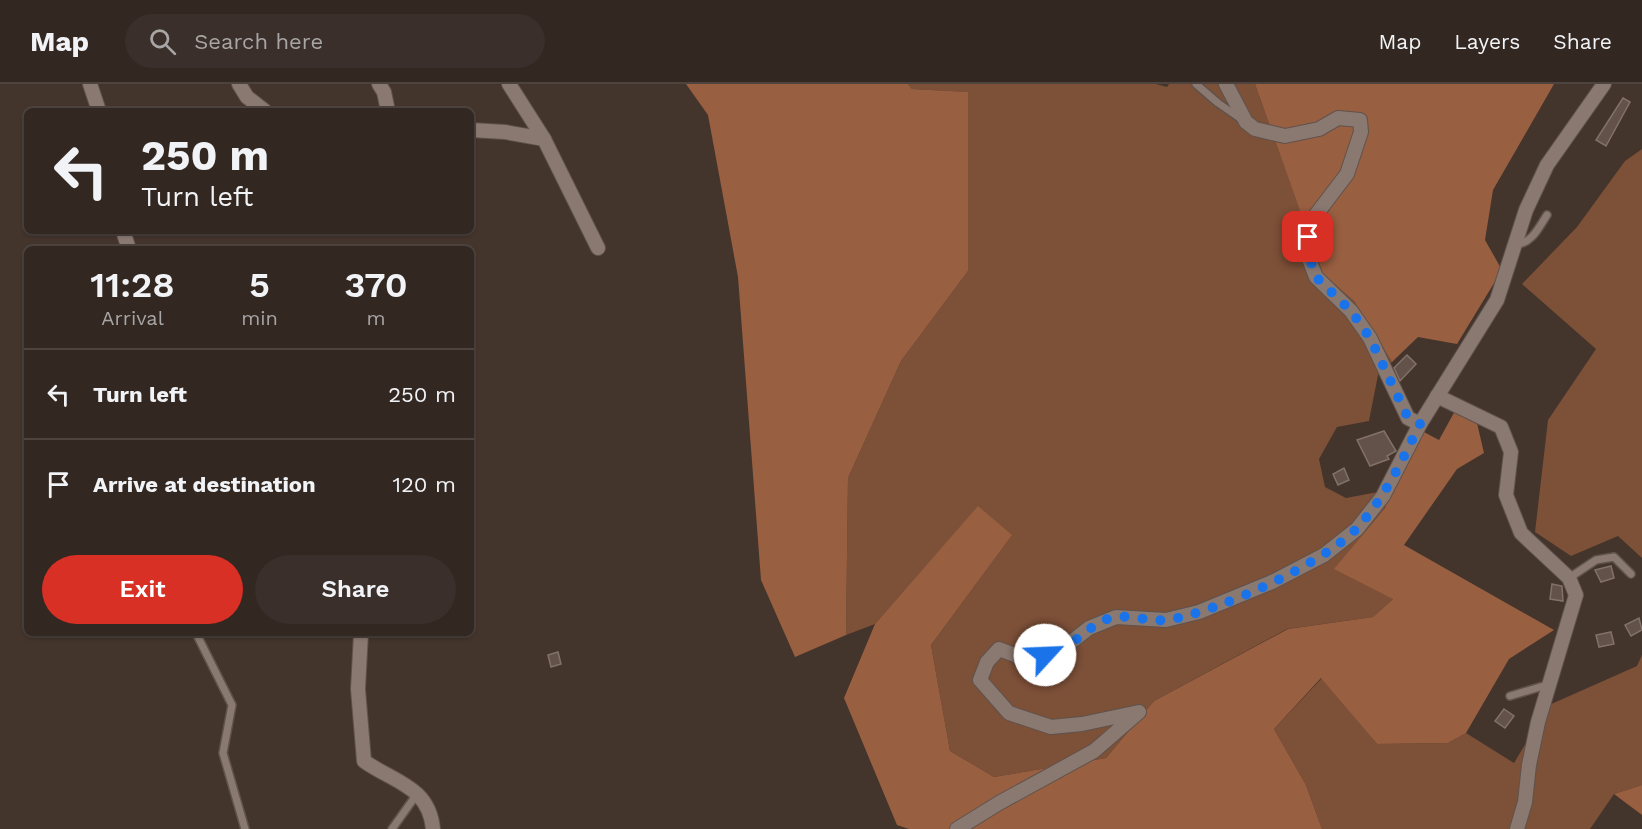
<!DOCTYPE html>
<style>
body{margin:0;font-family:"Work Sans",sans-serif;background:#3a2f2a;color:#f1f3f6;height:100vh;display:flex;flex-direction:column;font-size:22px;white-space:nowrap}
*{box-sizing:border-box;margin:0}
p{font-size:20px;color:#a8a5a5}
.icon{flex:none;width:33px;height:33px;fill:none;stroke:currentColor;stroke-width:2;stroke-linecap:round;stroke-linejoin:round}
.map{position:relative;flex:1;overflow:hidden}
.side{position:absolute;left:24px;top:162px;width:450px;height:390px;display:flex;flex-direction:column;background:#322721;border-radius:9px;box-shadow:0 2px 4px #0004,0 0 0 2px #4d443f}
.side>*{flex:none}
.guide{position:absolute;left:24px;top:24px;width:450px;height:126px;border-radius:9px;box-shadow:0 2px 4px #0004,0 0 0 2px #4d443f;background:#322721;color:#f1f3f6;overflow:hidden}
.pin{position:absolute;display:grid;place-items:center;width:51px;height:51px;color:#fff;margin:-26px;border-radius:12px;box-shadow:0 3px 9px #0006}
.me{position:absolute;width:66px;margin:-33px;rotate:65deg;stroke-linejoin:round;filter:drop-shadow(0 0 4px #0008)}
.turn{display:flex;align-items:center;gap:21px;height:126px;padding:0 18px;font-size:27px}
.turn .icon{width:78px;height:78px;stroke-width:2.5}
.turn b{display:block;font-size:42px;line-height:51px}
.eta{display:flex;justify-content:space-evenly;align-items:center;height:102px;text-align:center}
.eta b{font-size:36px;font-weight:600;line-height:42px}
.button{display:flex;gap:12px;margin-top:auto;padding:12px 18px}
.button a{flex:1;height:69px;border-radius:36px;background:#d93025;color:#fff;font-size:24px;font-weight:600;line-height:69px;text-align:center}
.button a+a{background:#3a2f2a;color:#f1f3f6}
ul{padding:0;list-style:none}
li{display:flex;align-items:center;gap:18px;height:90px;padding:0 18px;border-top:2px solid #4d443f}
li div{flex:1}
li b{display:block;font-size:22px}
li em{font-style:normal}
header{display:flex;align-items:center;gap:36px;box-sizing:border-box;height:84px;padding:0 30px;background:#322721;border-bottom:2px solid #4d443f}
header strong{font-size:28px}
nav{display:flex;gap:33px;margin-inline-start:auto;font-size:21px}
.search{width:420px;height:54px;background:#3a2f2a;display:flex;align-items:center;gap:15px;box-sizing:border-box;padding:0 21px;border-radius:33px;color:#a8a5a5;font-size:22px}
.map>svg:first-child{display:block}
.green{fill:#7d5038}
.forest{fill:#995f41}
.building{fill:#62524a;stroke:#827168;stroke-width:1.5}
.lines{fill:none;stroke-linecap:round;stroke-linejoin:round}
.service-casing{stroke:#5f524c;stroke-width:10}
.minor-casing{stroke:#5f524c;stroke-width:16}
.service{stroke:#8a7971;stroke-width:7}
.minor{stroke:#8a7971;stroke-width:14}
.route{stroke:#1a73e8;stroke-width:10;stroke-dasharray:0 18}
</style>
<header>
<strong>Map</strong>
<div class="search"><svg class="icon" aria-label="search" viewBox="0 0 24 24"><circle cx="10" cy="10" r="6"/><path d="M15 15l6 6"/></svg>Search here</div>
<nav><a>Map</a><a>Layers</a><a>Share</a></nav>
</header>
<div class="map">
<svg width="1642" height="745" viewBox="0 0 1642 745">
<rect width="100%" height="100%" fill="#43342c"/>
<g class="green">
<path d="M908,0h248l11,3 2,-3h86l67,188 32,29 38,61 -14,13 -9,46 -32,6 -18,32 6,28 21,11 32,-6 7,16 -50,61 59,29 -21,19 -86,12 -133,72 -48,57 -112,19 -44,-26 -19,-106 80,-109 -33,-29 -103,117 -29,11 2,-157 53,-117 67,-90 -1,-179 -55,-3z"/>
<path d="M1642,65v409l-24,-22 -47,20 -36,-24 13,-112 48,-71 -74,-65 55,-57 48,-66z"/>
<path d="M1642,571v130l-28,9 -24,35h-268l-16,-44 -32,-56 48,-51 55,66 71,-1 18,-10 48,30 35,-58 88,-39z"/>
</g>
<g class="forest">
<path d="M686,0h222l4,5 56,3v179l-67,90 -53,117 -2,157 -51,22 -34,-77 -23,-303 -30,-162z"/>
<path d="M1255,0h299l-61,106 -8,50 17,30 -45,74 -39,-7 -26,25 -38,-61 -32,-28z"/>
<path d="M1456,325l21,14 7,30 -27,16 -53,76 150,85 -45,29 -43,74 -18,10 -71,1 -56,-66 -47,51 32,56 16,44h-413l-12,-4 -53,-127 31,-74 103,-118 34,29 -81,110 19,106 44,26 112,-19 48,-57 134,-72 85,-12 20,-18 -59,-30 51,-61 2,-9 35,-68 17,9z"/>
<path d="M1642,701v30l-28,-21z"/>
</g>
<g class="building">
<path d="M1623,14l7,4 -24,44 -10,-6z"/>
<path d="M1407,271l9,9 -16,17 -6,-13z"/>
<path d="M1384,347l12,20 -9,5 2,3 -19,7 -13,-26z"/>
<path d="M1344,384l5,12 -11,5 -5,-11z"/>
<path d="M1611,482l3,12 -13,4 -6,-12z"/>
<path d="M1552,500l10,2 1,15 -13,-2z"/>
<path d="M1639,534l3,12 -11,6 -6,-11z"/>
<path d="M1611,548l3,12 -15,3 -3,-12z"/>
<path d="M558,568l3,12 -10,3 -3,-12z"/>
<path d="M1504,625l10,7 -9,12 -10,-7z"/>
</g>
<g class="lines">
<g class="service-casing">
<g id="service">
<path d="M1196,0l22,19 23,16"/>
<path d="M1515,160c16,1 24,-17 32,-29"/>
<path d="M1569,494l27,-18 18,-3 17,17"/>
<path d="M196,549l36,72 -9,48 22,76"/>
<path d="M1510,612l40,-12"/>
<path d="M392,745l25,-35"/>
</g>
</g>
<g class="minor-casing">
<g id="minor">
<path d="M90,0l9,27"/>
<path d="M239,0l8,13 18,14"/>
<path d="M379,0l5,8 4,19"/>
<path d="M509,0l35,55"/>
<path d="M1226,0l20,38 9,7 30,7 34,-7 19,-11 22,2 1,12 -14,42 -35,46 -4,17 1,22 7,18 35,34 19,27 38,80 12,6"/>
<path d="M471,46l34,2 39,7 54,109"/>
<path d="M123,147l6,18"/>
<path d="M1437,312l64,31 10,25 -5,43 15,38 48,45 7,17 -38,127 -9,43 -4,37 -8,27"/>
<path d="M361,549l-3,56 6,72c29,21 65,25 69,68"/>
<path d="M957,745l42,-26 95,-52 45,-39 -57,12 -31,3 -42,-14 -29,-33 7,-18 12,-13 29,11 34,-11 27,-21 27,-11 50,3 33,-8 73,-30 52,-27 33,-26 26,-33 37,-72 77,-124 29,-90 21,-45 57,-81"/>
</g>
</g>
<use href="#service" class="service"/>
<use href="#minor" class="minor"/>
</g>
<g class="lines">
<path class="route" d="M1045,571c6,-2 12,-4 17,-6 19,-10 33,-30 55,-32 16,-2 33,5 50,3 48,-7 157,-56 190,-92 28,-30 45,-68 63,-104l-12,-6 -38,-80 -19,-27 -35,-34 -6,-18 -2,-22"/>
</g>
</svg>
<div class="pin" style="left:1308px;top:153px;background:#d93025"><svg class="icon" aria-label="arrive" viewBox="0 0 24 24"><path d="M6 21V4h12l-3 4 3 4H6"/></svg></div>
<svg class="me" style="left:1045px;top:571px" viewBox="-20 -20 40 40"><circle r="19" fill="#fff"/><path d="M0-13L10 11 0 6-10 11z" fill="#1a73e8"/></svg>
<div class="guide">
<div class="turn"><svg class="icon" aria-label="left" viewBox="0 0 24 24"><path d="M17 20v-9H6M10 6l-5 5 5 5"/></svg><div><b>250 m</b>Turn left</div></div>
</div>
<section class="side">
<div class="eta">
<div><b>11:28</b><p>Arrival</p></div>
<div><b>5</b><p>min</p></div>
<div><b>370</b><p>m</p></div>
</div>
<ul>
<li><svg class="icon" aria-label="left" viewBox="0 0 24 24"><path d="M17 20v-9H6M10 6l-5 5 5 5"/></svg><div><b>Turn left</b></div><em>250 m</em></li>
<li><svg class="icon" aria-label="arrive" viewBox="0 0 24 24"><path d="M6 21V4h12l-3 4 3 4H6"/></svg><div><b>Arrive at destination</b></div><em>120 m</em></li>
</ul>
<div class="button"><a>Exit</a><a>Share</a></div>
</section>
</div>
